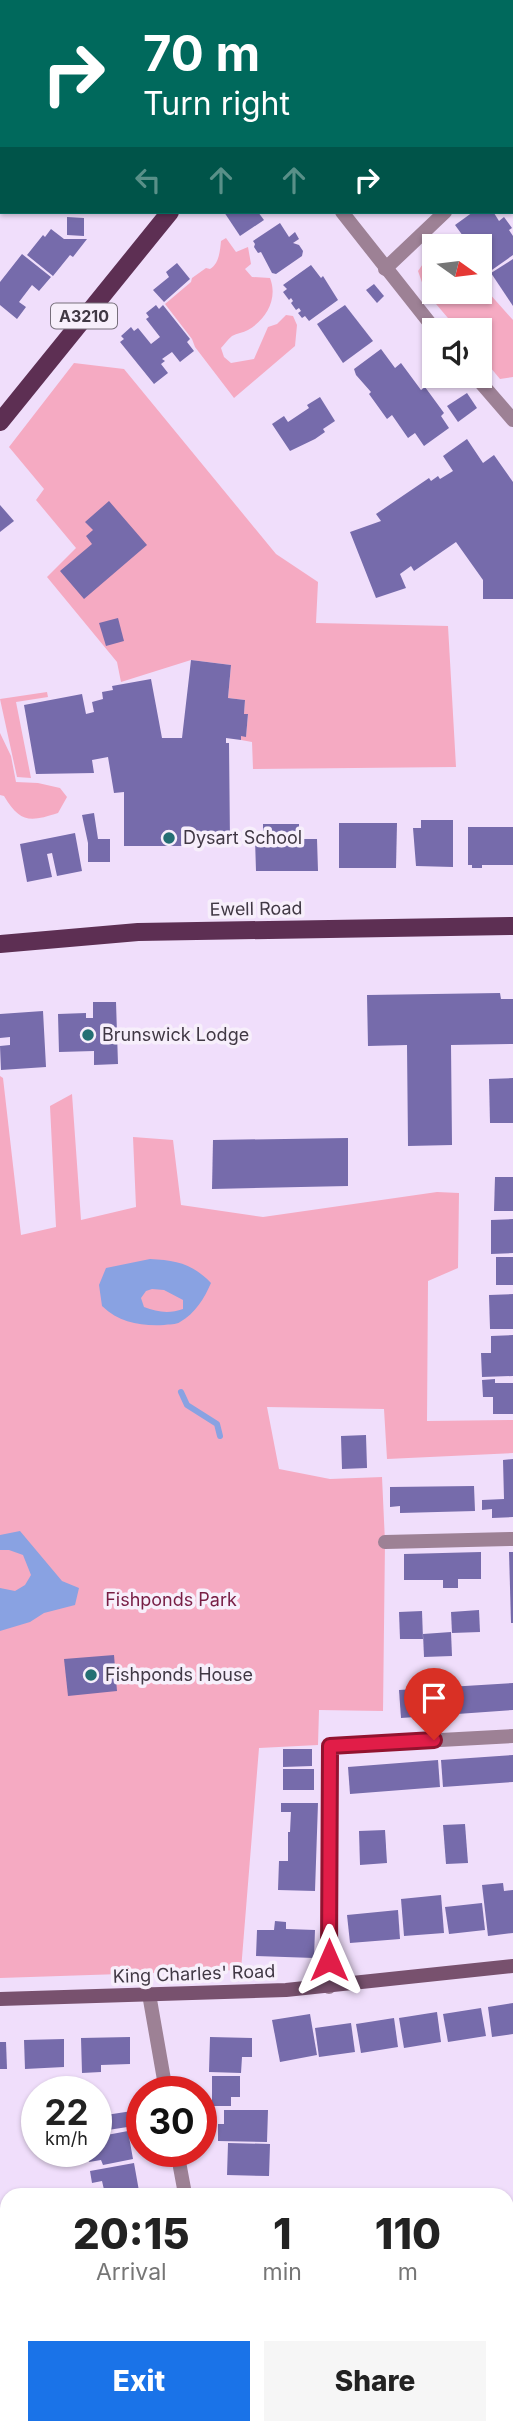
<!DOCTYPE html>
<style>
body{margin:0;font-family:Inter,sans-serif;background:#f6f6f6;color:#222;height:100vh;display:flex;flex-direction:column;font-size:26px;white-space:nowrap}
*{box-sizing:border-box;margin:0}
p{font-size:23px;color:#767676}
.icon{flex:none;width:38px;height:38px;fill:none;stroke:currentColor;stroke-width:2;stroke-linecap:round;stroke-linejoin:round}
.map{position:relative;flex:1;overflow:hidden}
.details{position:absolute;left:0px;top:2188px;width:514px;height:247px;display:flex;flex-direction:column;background:#fff;border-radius:21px 21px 0 0;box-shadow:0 2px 5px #0004}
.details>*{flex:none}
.top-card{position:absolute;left:0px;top:0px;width:514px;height:214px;box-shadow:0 2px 5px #0004;background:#00695c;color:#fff;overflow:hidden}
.needle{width:46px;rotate:104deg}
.tools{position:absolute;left:422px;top:234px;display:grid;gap:14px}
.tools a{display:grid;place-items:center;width:70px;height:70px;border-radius:0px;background:#fff;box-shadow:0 2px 5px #0004;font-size:35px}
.speed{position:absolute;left:21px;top:2076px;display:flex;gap:14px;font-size:35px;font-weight:700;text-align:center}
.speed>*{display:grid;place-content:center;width:91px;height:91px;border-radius:50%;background:#fff;box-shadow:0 2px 5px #0004;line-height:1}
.speed small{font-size:18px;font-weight:400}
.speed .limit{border:10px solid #d22;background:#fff;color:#111}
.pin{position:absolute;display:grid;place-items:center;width:60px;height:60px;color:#fff;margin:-72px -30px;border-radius:50% 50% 50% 0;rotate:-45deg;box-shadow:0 0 7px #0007}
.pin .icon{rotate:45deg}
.me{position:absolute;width:77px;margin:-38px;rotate:0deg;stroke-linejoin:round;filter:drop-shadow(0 0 5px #0008)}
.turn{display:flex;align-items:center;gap:24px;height:147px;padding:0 28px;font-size:32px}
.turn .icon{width:91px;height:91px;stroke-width:2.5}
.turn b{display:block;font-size:49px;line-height:60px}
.lanes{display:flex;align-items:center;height:66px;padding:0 28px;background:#0003;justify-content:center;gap:35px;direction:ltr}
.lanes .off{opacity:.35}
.eta{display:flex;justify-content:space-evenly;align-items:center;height:119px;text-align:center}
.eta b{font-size:42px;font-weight:800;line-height:49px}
.action{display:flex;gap:14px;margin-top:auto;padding:14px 28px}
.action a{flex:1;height:80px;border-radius:0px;background:#1a73e8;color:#fff;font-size:28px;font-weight:800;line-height:80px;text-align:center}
.action a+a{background:#f6f6f6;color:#222}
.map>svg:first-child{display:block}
.green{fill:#f5aac2}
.water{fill:#89a2e2;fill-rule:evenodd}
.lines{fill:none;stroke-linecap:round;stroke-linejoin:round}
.stream{stroke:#89a2e2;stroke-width:6}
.building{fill:#766bab}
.street{stroke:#9d8195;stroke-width:14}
.secondary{stroke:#78516e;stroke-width:14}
.primary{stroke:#5d2f53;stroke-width:18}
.route-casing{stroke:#92132f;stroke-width:18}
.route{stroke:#e11d48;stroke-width:12}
.poi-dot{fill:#246f73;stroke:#f7effb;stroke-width:2.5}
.labels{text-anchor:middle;stroke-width:7;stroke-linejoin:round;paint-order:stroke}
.shield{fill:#f7effb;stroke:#776f7b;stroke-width:2}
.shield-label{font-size:16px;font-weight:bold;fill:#403844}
.poi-label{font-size:18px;fill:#403844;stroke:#f7effb;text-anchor:start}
.street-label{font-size:18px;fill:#403844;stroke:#f7effb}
.park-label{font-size:18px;fill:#771d44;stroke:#f7effb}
</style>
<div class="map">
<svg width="513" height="2434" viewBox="0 0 513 2434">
<rect width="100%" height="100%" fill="#f0defb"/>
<g class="green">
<path d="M226,238l10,14 12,-5 3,17 -6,5 7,8 18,1c8,20 -3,41 -22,52 -5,3 -11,3 -16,6 -4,3 -8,9 -11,12l3,9 7,6 23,-4 14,-32 9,-3 9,-9 7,1 4,9 -2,21 -61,52 -39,-51 -3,-8 -27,-35 26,-22 1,-4 14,-10 4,1c9,-5 10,-18 11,-28z"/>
<path d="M434,254v38h46v-9l33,37v57l-13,2 -20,-24v-24h-21l-34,-40 -7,-20 9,-13z"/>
<path d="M74,363l50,6 152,185 42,28 -2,41 132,3 8,141 -203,2 -1,-27 -11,-2v-4h5l2,-21 -4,-1 1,-14 -17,-2 3,-33 -40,-5 -70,22 -4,-20 -70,-85 29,-29 -40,-48 8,-11 -35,-42z"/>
<path d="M47,692l1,5 -32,5 15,76 -14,-1 -17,-78z"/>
<path d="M0,733l11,23 5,26 22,1 22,5 7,9 -9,16c-28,9 -38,10 -54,-17l-4,-1z"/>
<path d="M0,1076l3,2 18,157 35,-8 -6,-121 22,-12 9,126 55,-13 -3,-70 40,3 8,65 82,12 174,-25 22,1 -1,75 -30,13 -1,140 86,-1v33l-126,6 -3,-50 -117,-2 12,62 51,10 52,-2 3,65 -2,169 -64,-1 -1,35 -59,3 -18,222 -241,8z"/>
</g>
<g class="water">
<path d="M150,1259c26,1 43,5 61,24 -6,14 -16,31 -31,39 -4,3 -11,2 -16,3 -24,1 -44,-2 -62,-19l-3,-21 7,-17zM152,1289l12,1 19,10v9c-14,5 -26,3 -39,-2l-3,-9 5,-7z"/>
<path d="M20,1531l42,50 17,7 -4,17 -31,8 -14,9 -30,9v-43l15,3 10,-6 6,-10 -8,-20 -14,-5h-9v-15z"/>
</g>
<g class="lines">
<path class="stream" d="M181,1392l6,13 30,19 3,12"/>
</g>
<g class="building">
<path d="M224,212h34l6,8 -24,16z"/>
<path d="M473,212h23l-2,1 5,8 5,-4 8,11 -3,2 4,6v19l-24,17 -9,-14v-11h-9l-16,-22z"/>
<path d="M67,217l17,1v18l-17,-1z"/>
<path d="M280,223l9,14 6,-5 4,7 -6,4 6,2 4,6 -1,5 -26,18 -4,-1 -11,-21 -3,1 -4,-6 1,-3 -2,-3z"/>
<path d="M51,229l13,10h23l-14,18 -3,-2 -17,21 -26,-21 16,-20 2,2z"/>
<path d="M22,254l29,23 -12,14 -7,-6 -13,17 7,5 -9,12 -17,-14v-23z"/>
<path d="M513,259v47l-22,-33z"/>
<path d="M177,263l13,16 -26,23 -11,-12 16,-13 -3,-5z"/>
<path d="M311,265l10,13 2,-2 15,24 -29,21 -4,-5 -3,2 -4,-5 3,-2 -2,-3 -3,2 -5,-7 2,-2 -2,-3 -2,2 -6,-8 4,-3 -4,-4z"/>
<path d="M374,284l10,12 -7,7 -11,-13z"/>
<path d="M156,305l3,4 4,-4 27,34 -3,3 7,9 -14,11 -8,-10 -10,7 3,2 -4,3 7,9 -14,11 -34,-42 4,-3 -3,-3 10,-9 3,4 4,-3 13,16 9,-7 -14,-18 3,-2 -3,-4z"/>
<path d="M345,305l28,36 -30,22 -26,-39z"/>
<path d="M381,349l14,19 6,-5 20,27 4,-3 19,26 -3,3 8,12 -25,18 -9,-13 -7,5 -16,-23 -5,4 -18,-25 2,-2 -15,-17 -2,-6z"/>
<path d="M467,393l10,15 -19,14 -11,-16z"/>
<path d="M320,397l15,24 -12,8 2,3 -10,7 -25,12 -18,-27 12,-8 4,6 21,-14 -2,-3z"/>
<path d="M467,439l16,24 11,-8 19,27v117h-30v-19l-27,-38 -42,29 -3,-5 -11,8 6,14 -30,10 -26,-66 31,-11 -5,-7 53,-36 2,3 7,-5 2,3 13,-8 -10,-15z"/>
<path d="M109,501l38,44 -63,54 -24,-28 32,-27 -6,-8 7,-6 -8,-8z"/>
<path d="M0,505l14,16 -14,11z"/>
<path d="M118,618l6,23 -18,5 -7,-23z"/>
<path d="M191,660l40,5 -3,33 17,2 -1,14h4l-2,23 -5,-1v4l-15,-2v5h3l1,98h-47v5h-59v-54l-10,1 -6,-36 -16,3 2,13 -58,1 -12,-69 58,-11 4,20 8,-2 -2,-10 11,-3 -1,-7 11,-2 -1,-4 39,-7 11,59h20z"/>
<path d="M94,813l4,26h12v23h-22v-19l-6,-28z"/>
<path d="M421,820h32v47l-37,-1 -3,-38h8z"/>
<path d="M339,823h58l-1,45h-57z"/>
<path d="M263,824h36v15h18l1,32h-62l-1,-32h8z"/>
<path d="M468,827h45v38h-31v3h-10v-3h-4z"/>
<path d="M75,833l7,38 -25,5 -5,-23 -5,1 5,23 -25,5 -7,-38z"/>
<path d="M500,993l1,6h12v45l-62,1 1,100 -44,1 -1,-101 -39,1 -1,-51z"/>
<path d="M93,1002h23l2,62 -24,1v-14l-35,1 -1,-38 28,-1v5h7z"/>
<path d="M43,1011l3,56 -45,3 -1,-24 10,-1v-8l-10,1v-24z"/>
<path d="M513,1078v45h-23l-1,-44z"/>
<path d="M348,1138v48l-136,3 1,-49z"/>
<path d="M495,1177h18v34h-19z"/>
<path d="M513,1219v34l-22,1v-34z"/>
<rect x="496" y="1257" width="17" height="28"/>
<path d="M513,1294v35h-23l-1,-34z"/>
<path d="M513,1335v41l-31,1 -1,-24h10v-17z"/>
<path d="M495,1379v4h18v31h-20v-17h-10l-1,-17z"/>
<path d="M366,1435l1,33 -25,1 -1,-33z"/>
<path d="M513,1459v58l-21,1v-9l-10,1v-10l22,-1 -1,-39z"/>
<path d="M474,1486l1,25 -75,2v-7l-10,1v-20z"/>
<path d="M481,1552v27h-23v9h-15v-8h-39v-26z"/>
<path d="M509,1552h4v71h-2z"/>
<path d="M479,1610l1,22 -28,1 -1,-21z"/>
<path d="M422,1611l1,28h-23l-1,-27z"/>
<path d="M451,1632l1,24 -28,1 -1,-23z"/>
<path d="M114,1655l3,36 -49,5 -4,-37z"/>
<path d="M513,1683v27l-112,8 -2,-28z"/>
<path d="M283,1749h29v17l-29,1z"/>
<path d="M513,1755v27l-70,5 -2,-27z"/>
<path d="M438,1760l2,27 -90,7 -2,-27z"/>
<rect x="283" y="1769" width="31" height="21"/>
<path d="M281,1803h37l-3,88 -37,-1 1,-29h9v-29h2l1,-20h-10z"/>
<path d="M465,1824l3,39 -22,1 -3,-39z"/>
<path d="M385,1830l2,33 -27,2 -1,-34z"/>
<path d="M503,1883l1,8 9,-1v43l-25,3 -6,-51z"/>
<path d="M441,1895l3,38 -40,3 -3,-37z"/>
<path d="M482,1903l3,27 -36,4 -4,-27z"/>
<path d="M398,1910l2,29 -50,4 -3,-28z"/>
<path d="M275,1921l11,1v7l29,1 -1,28 -58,-2 1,-26h17z"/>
<path d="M513,2003v31l-21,3 -4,-30z"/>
<path d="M481,2008l5,28 -38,6 -5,-28z"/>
<path d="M437,2012l4,30 -37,6 -5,-30z"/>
<path d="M310,2014l7,41 -37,7 -8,-42z"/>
<path d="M394,2018l4,29 -37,6 -5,-29z"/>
<path d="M351,2023l4,29 -36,5 -4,-29z"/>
<path d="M130,2037v27l-29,1v7l-19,1 -1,-35z"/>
<path d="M210,2037l42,1v19h-10l-1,16 -32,-1z"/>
<path d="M64,2039v28l-39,2 -1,-29z"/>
<path d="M0,2042h6l1,27h-7z"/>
<path d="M212,2076h28v21h-9v9h-19z"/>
<path d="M224,2110h44l-1,32 -49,-1v-17h6z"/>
<path d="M132,2111l2,15 -26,4 -2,-15z"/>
<path d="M128,2131l5,28 -30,6 -2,-5 -12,2 -2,-11h9v-14z"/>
<path d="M228,2143l42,1 -1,32 -42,-1z"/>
<path d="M134,2163l5,28 -34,3 -3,-13 -10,2 -2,-12z"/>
<path d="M513,2226v39l-5,1v-39z"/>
<path d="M513,2372v37l-5,1v-37z"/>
<path d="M143,2427h40l1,7h-39z"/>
<path d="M287,2427h30l1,7h-30z"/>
<path d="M319,2427h61l1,7h-61z"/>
<path d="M383,2427h33l1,7h-33z"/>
</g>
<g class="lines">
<g class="street">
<path d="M196,0l1,2"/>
<path d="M342,212l94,119"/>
<path d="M385,269l60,-57"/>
<path d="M475,376l38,44"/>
<path d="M385,1542l128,-3"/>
<path d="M329,1987v-241l184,-10"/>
<path d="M149,1994l17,97"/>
<path d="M177,2151l8,43"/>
<path d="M508,2321l5,-1"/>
<path d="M232,2427l2,7"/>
</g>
<path class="secondary" d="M0,1999l286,-9 227,-24"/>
<g class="primary">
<path d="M417,2l3,-2"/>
<path d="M0,89l2,1"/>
<path d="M0,422l170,-210"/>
<path d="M0,944l138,-12 375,-6"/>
</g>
</g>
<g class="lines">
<g class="route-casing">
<path id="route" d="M329,1960l1,-214 104,-6"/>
</g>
<use href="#route" class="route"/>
</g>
<g class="poi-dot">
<circle cx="169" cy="838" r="7"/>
<circle cx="88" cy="1035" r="7"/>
<circle cx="91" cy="1675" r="7"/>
</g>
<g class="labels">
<rect class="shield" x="51" y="303.5" width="66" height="25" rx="5"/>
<g class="shield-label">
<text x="84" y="322">A3210</text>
</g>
<g class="poi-label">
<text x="183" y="844">Dysart School</text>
<text x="102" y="1041">Brunswick Lodge</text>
<text x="105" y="1681">Fishponds House</text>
</g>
<g class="street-label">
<text transform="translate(256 909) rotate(-1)" y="6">Ewell Road</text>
<text transform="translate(194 1974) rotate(-2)" y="6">King Charles' Road</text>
</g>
<g class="park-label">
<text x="171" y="1606">Fishponds Park</text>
</g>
</g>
</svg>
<div class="tools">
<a><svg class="needle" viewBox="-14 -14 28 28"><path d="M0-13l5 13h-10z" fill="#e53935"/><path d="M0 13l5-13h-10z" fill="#767676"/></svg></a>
<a><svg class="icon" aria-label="sound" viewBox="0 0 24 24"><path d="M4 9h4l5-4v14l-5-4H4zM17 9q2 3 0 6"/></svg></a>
</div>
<div class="speed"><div>22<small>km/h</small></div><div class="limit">30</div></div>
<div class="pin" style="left:434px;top:1740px;background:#d93025"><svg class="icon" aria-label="arrive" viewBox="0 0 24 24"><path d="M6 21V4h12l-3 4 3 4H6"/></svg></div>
<svg class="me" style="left:329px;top:1960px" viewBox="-20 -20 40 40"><path d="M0-17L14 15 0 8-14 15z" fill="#e11d48" stroke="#fff" stroke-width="4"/></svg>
<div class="top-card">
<div class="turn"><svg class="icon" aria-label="right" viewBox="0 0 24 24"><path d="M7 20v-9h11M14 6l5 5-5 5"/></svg><div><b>70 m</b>Turn right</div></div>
<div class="lanes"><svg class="icon off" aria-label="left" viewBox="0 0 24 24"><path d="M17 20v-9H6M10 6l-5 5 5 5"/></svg><svg class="icon off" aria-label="ahead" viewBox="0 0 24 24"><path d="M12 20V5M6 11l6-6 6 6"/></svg><svg class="icon off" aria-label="ahead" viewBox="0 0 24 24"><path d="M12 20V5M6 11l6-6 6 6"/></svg><svg class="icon" aria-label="right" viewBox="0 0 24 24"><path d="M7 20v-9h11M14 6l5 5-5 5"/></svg></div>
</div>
<section class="details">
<div class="eta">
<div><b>20:15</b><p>Arrival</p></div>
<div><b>1</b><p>min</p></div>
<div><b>110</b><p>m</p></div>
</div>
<div class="action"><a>Exit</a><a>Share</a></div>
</section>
</div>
